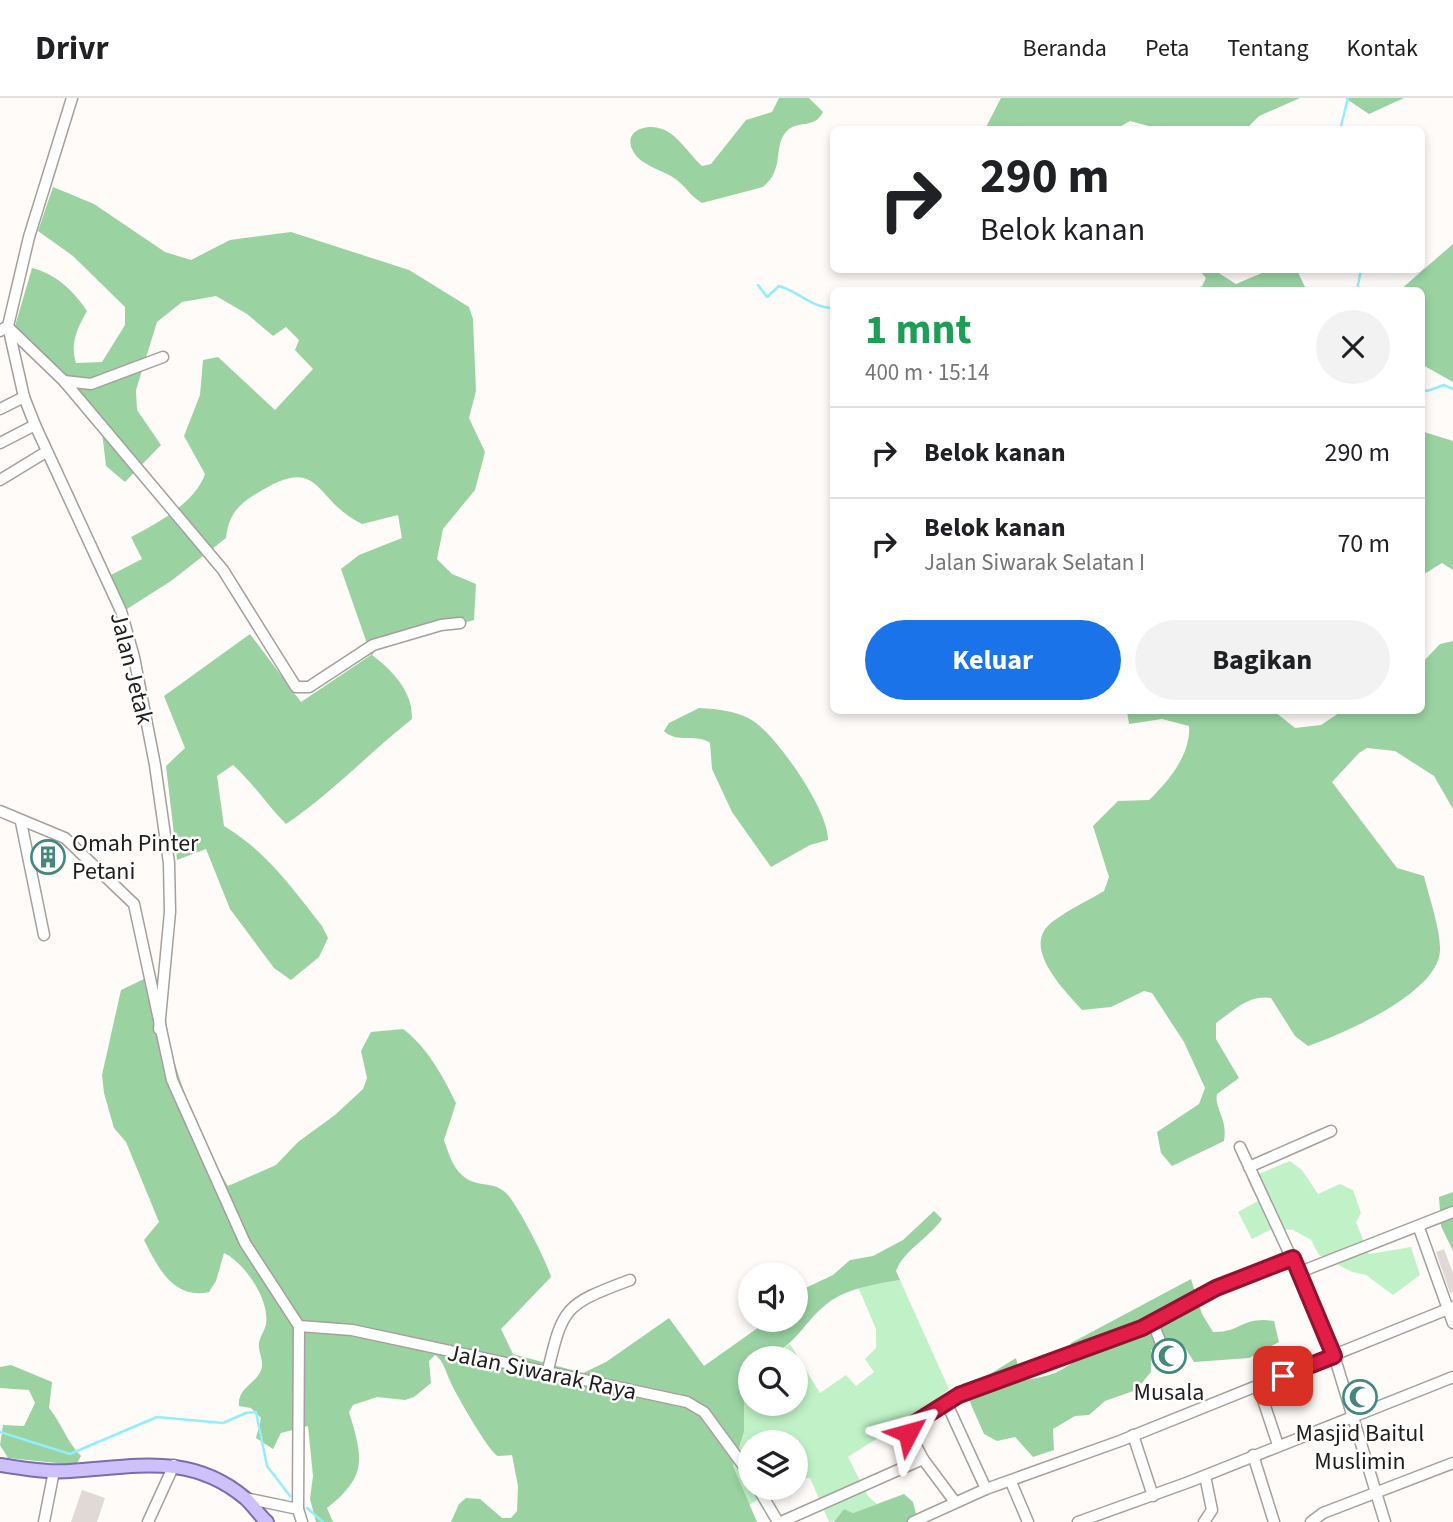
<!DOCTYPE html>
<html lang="id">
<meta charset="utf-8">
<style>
body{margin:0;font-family:"Source Sans 3",sans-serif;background:#f2f2f2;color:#202124;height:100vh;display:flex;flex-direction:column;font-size:26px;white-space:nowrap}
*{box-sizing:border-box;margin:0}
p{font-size:23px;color:#757577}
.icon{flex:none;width:38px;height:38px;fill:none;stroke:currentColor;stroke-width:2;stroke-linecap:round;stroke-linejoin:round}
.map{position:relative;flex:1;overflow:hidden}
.drawer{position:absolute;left:830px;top:189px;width:595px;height:427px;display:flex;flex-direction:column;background:#fff;border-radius:10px;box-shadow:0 4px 10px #0003}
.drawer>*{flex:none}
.top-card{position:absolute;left:830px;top:28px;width:595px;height:147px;border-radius:10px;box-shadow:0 4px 10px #0003;background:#fff;color:#202124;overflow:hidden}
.buttons{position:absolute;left:738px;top:1164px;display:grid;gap:14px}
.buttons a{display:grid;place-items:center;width:70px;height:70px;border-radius:50%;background:#fff;box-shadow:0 4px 10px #0003;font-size:35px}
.pin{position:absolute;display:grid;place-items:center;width:60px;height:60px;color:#fff;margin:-30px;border-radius:14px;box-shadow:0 4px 10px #0006}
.me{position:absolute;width:77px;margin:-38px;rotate:51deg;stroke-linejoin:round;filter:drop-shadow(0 0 5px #0008)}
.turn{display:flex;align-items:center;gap:24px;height:147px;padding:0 35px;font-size:32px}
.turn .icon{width:91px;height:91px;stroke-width:2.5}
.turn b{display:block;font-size:49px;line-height:60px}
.round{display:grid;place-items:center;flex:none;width:74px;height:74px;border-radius:37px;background:#f2f2f2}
.summary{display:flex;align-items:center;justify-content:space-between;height:119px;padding:0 35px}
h1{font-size:42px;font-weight:700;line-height:52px;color:#1e9e55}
.primary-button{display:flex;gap:14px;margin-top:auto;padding:14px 35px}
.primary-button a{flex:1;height:80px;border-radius:42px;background:#1a73e8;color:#fff;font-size:28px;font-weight:700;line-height:80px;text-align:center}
.primary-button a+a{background:#f2f2f2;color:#202124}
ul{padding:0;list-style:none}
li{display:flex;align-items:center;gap:21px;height:91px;padding:0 35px;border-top:2px solid #e0e0e0}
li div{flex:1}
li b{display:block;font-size:26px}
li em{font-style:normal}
header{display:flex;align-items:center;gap:42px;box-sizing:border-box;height:98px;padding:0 35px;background:#fff;border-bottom:2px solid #e0e0e0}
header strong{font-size:33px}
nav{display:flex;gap:38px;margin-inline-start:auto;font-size:24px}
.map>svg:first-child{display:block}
.green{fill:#c1f2c7}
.forest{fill:#9ad2a2}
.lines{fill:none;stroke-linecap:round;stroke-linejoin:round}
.stream{stroke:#93eefb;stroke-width:2.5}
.building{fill:#e0d9d6}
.minor-casing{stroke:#a5a09c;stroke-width:13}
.major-casing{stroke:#7c6dab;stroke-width:16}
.minor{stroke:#fff;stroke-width:10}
.major{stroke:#cec1fb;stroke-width:12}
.route-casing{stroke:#92132f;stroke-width:18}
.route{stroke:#e11d48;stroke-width:12}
.labels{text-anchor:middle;stroke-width:5;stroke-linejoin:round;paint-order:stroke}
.street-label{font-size:24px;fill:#201e1c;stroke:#fff}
.poi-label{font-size:24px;fill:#201e1c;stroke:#fff}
</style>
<header>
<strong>Drivr</strong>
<nav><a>Beranda</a><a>Peta</a><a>Tentang</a><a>Kontak</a></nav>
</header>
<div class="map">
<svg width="1453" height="1424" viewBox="0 0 1453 1424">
<rect width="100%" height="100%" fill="#fffbf8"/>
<g class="green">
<path d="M1290,1063l12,9 16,24 22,-10 13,6 8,23 -5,9 13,32 42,-7 9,28 -27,20 -27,-20 -14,-3 -33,-17 -8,-15 -18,-10 -21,-1 -20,10 -14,-27 20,-11 -11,-22z"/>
<path d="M900,1182l49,109 -21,17 -80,51 20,39 9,8 -24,9 -9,-4 -9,12 -6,1 -19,-44 -14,1v-37h-45v46h25l-27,17 -16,-39 11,-34v-57l7,-5v34h45v-46h-27l21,-14 30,49 26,-18 10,11 18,-14 -9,-13 11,-11v-19l-18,-42z"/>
</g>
<g class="forest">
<path d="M779,0h30l14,14c-9,18 -26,7 -37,20 -13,14 -1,37 -23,55l-61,16c-13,-8 -14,-14 -24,-22 -12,-11 -37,-14 -45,-30 -11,-21 15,-28 29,-22 15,5 28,26 40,37l9,-2 35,-44 26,-8z"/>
<path d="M1001,0h299l-41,18 -13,13h-86l-30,-8 -14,8h-131z"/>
<path d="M1345,0h59l-35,16z"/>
<path d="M53,89l41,17 71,48 26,8 39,-20 61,-8 118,38 60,37 4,12 3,72 -7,27 16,34 -10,38 -32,39 -6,30 15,15 24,10 -2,36 -97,28 -5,7c21,16 41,37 40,64 -43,34 -80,74 -126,105 -19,-19 -33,-41 -53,-59l-16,11 7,50c42,25 68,62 98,100l6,12 -9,19 -28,23 -17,-12 -44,-59 -24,-60 -29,11 -11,-94 19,-18 -21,-52 86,-62 51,68 70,-47 -30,-86 18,-14 43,-17 -4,-23 -36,9c-51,-25 -39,-73 -108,-29 -18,11 -26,23 -28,43l-55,43 -44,28 -18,-33 33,-17 -11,-22c27,-14 64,-34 74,-63l-21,-38 16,-41 3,-35 15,-3 57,53 38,-41 -18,-19 4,-10 -13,-13 -13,9 -26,-22 -31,-18 -34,6 -25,20 -21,68 1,20 24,35 -36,37 -19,-16 -4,-34 -87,-106 17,-58c24,6 41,22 55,43 -10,18 -17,32 -11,52l26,-1 23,-37v-18l-52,-51 -35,-25z"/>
<path d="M1453,146v138l-32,-18v-74h-21z"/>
<path d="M1199,172h15l22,14 33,-14h28l8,17 -2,3h-110l9,-4 4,-8z"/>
<path d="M1421,333l32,10v129l-11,-7 -21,13z"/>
<path d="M1453,543v168l-19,-33 -39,-25 -28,-3 -8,5 -27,29 65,86 27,8c5,21 17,55 16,75 -2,42 -97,83 -132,95l-13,-10 -24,-38c-22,-4 -38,13 -55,25v16l23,39 -22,16c-3,15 11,24 7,47l-52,25 -11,-13 -4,-21 42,-28 6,-16 -21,-46 -32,-49 -8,-2 -33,16 -29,3c-18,-20 -62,-63 -30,-88 16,-12 35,-21 52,-31l5,-14 -16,-51 25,-25 31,-1c20,-19 42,-46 40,-74l-27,-7 -33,5 -2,-13h147l21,17 26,-3 21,-14 79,-1v-46l19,-20z"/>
<path d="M699,610c18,1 42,3 57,15 23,17 73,88 72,117l-18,5 -39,22 -39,-55 -20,-43 -2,-26c-13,-10 -33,1 -46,-12l5,-8z"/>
<path d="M144,881l12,11 11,3c-10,49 36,150 61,193l48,-21 22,-23 37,-27 28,-26 4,-11 -6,-27 10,-19 32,-3c24,18 40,47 53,74l-12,37c6,17 11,36 30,42 11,4 21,1 31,10 11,9 42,70 46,85l-50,52 12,25 70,19 23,-11 63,-44 35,48 65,-46h27l1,-28 36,-17 17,-15 23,-4 30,-16 31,-29 8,8c-14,20 -38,31 -46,52l4,9c-24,4 -47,7 -68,20 -31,21 -39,58 -81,58v12l-7,5v57l-11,34 24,56h-306l8,-18 7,-6 14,1 22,19h9l6,-7 1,-25 -6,-31 -14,1c-9,-4 -41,-60 -47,-73 -5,-10 -7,-22 -16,-28l-6,6 2,22 -17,14 -9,3 -28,-3 -24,8 -4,7c14,46 19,64 -22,96l6,14h-17l-6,-23 3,-23 -5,-50 -27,7 -8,16 -17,-11 5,-20 -10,-10 -12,-2c-2,-20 21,-23 23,-40 1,-7 -4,-15 -3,-22 0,-7 6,-13 7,-20 4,-24 -22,-62 -42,-71l-8,28 -7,11c-36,8 -52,-26 -65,-52l15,-18 -33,-80 -12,-14 -10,-35 -2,-18 19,-85z"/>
<path d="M1453,1094v59l-12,-25 -2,-29z"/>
<path d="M1191,1181l11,35 11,18c28,1 29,-16 61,-11l5,21 -30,16 -55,4 -10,-16 -12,-7 -21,11v22l-15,18 -31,11 -16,14 -14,1 -22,13 1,21 -21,7 -18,-20 -18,4 -13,-7 -22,-50 28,-10 26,-16 5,22c20,-2 37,-5 53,-19l-3,-18z"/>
<path d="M11,1267l41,17 -3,26c13,16 18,34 32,48l-5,9 -68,-7 -8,-13 3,-20 21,1 11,-23 -6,-13 -29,-2v-21z"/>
<path d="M904,1396l9,8 5,20h-84l10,-13 9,4z"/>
</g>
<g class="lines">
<g class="stream">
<path d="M1340,32l8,-32"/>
<path d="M758,187l9,12 12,-11c19,5 33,22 54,22"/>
<path d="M1357,192l4,-20"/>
<path d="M1421,291l6,2 17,-6 9,4"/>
<path d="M0,1334l70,22 87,-37 66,6 23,-10 10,-1 11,54 23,30"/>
<path d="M307,1410l16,14"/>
</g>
</g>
<g class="building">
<path d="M56,750l2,14 -19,4 -2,-15z"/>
<path d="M1444,1151l9,24v19l-3,1 -14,-41z"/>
<path d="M1175,1247l5,15 -17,6 -4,-14 6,1z"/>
<path d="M1369,1287l5,16 -17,6 -5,-17z"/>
<path d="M82,1392l23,8 -8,24h-26z"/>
</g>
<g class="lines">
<g class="minor-casing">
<g id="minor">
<path d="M8,228l16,71 11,28 86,186 13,46 21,108 14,98 1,49 -11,117"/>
<path d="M10,231l54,52 27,3 72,-27"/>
<path d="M0,233l8,-5 21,-89 43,-139"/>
<path d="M64,283l159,189 73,117h13l64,-42 68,-20 19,-2"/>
<path d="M0,311l24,-12"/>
<path d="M0,345l35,-18"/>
<path d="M0,382l46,-28"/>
<path d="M0,713l65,27 69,66 38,176 73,163 54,83"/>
<path d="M21,724l23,113"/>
<path d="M1240,1049l89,192 56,183"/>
<path d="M1249,1069l82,-36"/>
<path d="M1419,1130l34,95"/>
<path d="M1300,1174l153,-60"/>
<path d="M1153,1225l9,23"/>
<path d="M299,1228l53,4 335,72 17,10 47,64"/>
<path d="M299,1228l-1,183 4,13"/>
<path d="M547,1276c16,-67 16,-69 83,-94"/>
<path d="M1258,1287l20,60"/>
<path d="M947,1306l-39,26 15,29 32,43"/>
<path d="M1133,1337l20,61"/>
<path d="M1253,1357l21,67"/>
<path d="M1011,1384l17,40"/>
<path d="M758,1390l20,34"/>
<path d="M986,1391l-39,-85 5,-6 190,-70 74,-40 77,-30"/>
<path d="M245,1400l53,11"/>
<path d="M44,1424l10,-51"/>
<path d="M148,1424l26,-57"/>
<path d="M781,1424l142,-63"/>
<path d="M913,1424l73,-33 134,-48 333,-134"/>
<path d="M1078,1424l111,-40 264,-105"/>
<path d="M1204,1424l8,-12 -7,-34"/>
<path d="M1311,1424l12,-9 130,-50"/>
</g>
</g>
<g class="major-casing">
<path id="major" d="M0,1367c22,3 47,8 70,6 64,-4 120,-19 175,27 8,7 14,17 22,24"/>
</g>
<use href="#minor" class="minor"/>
<use href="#major" class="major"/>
</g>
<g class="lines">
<g class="route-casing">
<path id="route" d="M908,1335l5,-9 46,-29 183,-67 74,-40 77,-30 41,98 -51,20"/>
</g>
<use href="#route" class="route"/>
</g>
<defs>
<g id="building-ring" transform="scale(1.75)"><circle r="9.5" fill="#fff" stroke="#43887e" stroke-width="1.5"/><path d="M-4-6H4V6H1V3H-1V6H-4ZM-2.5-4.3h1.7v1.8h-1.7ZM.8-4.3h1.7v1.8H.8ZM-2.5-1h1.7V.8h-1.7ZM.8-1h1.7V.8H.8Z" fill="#43887e"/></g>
<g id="mosque-ring" transform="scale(1.75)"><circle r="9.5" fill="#fff" stroke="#43887e" stroke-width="1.5"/><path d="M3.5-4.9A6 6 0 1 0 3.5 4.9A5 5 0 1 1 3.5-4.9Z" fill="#43887e"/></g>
</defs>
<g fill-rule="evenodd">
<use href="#building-ring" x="48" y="759"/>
<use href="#mosque-ring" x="1169" y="1258"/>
<use href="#mosque-ring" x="1360" y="1299"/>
</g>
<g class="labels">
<g class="street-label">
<text transform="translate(132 570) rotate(76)" y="8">Jalan Jetak</text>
<text transform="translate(542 1274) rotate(12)" y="8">Jalan Siwarak Raya</text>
</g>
<g class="poi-label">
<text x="72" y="753" text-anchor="start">Omah Pinter<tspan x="72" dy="28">Petani</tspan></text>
<text x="1169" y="1302">Musala</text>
<text x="1360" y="1343">Masjid Baitul<tspan x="1360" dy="28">Muslimin</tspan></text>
</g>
</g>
</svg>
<div class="buttons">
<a><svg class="icon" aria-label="sound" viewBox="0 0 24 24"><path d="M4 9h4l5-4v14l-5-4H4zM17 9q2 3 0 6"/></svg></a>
<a><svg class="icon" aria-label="search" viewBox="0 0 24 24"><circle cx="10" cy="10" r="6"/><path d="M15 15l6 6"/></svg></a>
<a><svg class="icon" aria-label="layers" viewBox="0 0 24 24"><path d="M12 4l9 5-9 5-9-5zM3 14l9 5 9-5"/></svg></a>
</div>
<div class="pin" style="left:1283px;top:1278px;background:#d93025"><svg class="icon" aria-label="arrive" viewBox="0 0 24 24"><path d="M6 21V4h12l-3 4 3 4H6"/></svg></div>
<svg class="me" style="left:908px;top:1335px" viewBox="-20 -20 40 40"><path d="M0-17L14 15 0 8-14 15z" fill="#e11d48" stroke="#fff" stroke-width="4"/></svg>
<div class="top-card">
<div class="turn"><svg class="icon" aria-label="right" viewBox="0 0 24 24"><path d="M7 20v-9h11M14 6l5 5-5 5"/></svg><div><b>290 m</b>Belok kanan</div></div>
</div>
<section class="drawer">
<div class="summary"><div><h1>1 mnt</h1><p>400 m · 15:14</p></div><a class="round"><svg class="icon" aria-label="close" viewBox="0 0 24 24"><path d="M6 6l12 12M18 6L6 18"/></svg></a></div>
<ul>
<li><svg class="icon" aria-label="right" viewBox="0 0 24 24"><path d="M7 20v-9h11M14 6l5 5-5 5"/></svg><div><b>Belok kanan</b></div><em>290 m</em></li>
<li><svg class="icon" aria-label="right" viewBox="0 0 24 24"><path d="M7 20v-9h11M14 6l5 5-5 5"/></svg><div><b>Belok kanan</b><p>Jalan Siwarak Selatan I</p></div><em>70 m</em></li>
</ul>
<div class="primary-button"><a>Keluar</a><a>Bagikan</a></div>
</section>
</div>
